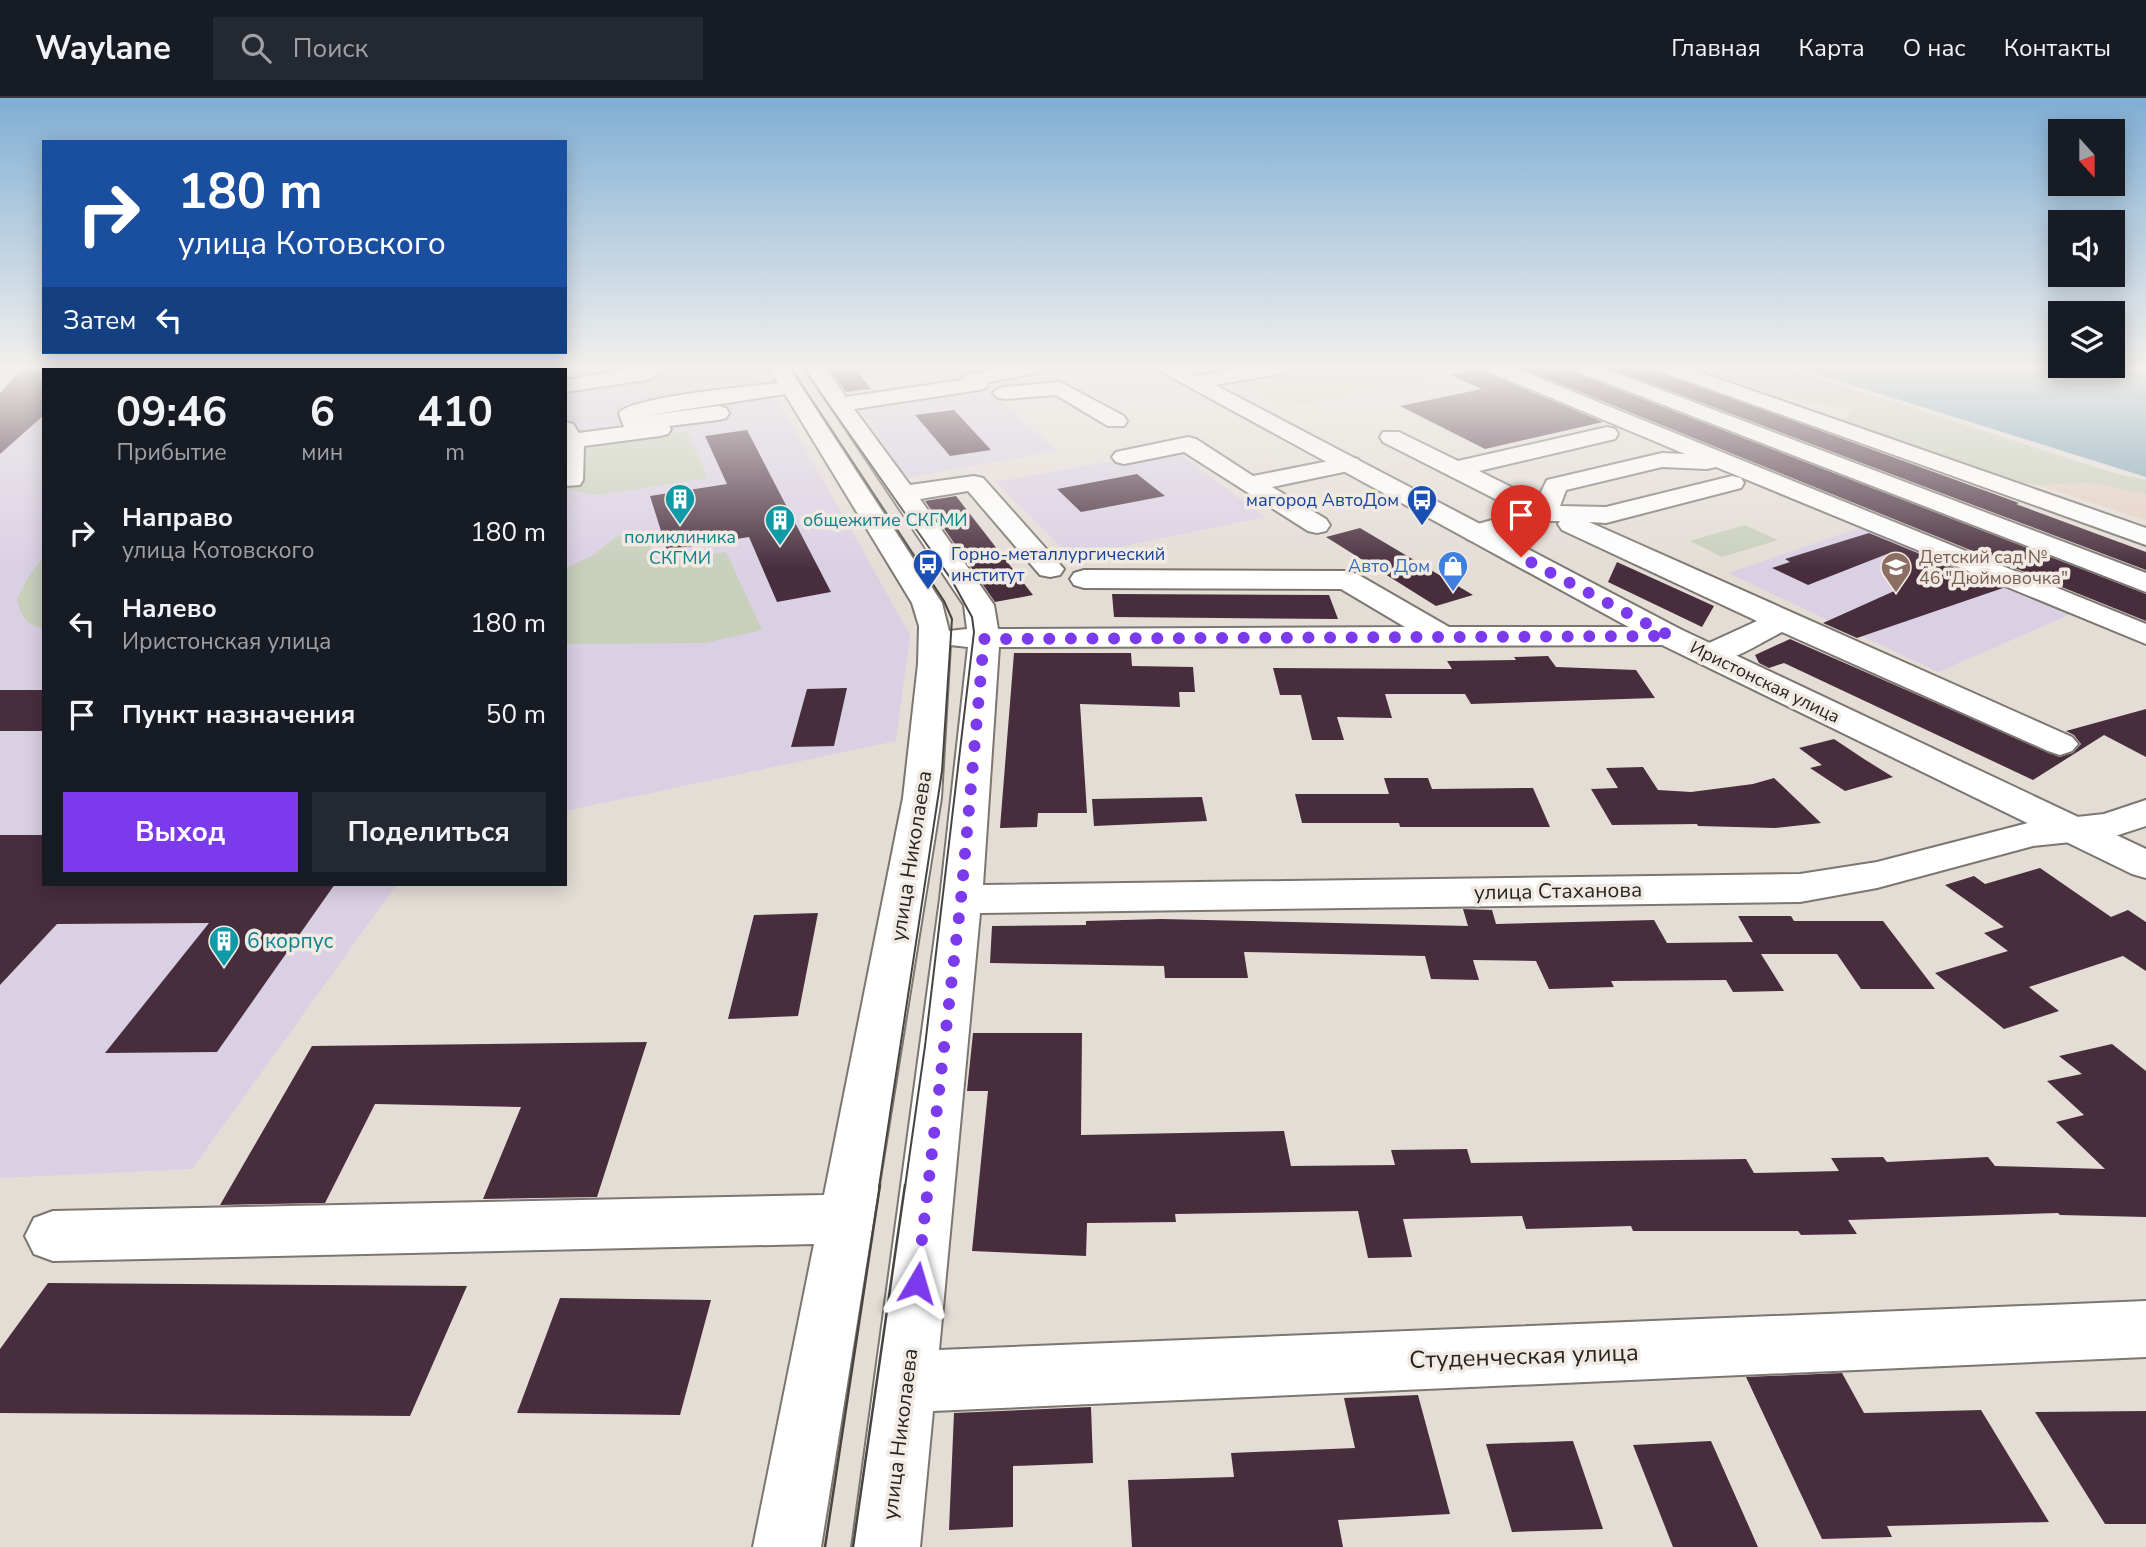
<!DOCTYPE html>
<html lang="ru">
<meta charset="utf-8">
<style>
body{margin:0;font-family:"Nunito Sans",sans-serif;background:#242831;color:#f1f3f6;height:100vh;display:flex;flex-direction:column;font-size:26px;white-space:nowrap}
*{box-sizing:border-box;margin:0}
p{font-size:23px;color:#9ea1a6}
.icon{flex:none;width:38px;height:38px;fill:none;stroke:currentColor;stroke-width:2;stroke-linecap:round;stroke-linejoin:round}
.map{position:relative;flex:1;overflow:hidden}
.side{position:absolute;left:42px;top:270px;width:525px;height:518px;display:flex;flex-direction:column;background:#171b24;border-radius:0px;box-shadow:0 4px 18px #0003}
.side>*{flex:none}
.top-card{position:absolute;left:42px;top:42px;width:525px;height:214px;border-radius:0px;box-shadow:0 4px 18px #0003;background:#1a4fa0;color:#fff;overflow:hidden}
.needle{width:46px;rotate:159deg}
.controls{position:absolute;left:2048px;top:21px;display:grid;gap:14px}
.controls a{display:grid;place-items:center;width:77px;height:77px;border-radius:0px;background:#171b24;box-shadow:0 4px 18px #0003;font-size:35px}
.pin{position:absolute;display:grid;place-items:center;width:60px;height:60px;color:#fff;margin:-72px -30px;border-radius:50% 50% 50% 0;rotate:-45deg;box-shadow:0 0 7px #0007}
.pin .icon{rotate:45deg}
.me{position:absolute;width:77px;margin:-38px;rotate:7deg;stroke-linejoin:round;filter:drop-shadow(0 0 5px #0008)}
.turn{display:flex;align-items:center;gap:24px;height:147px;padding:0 21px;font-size:32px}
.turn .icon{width:91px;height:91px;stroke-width:2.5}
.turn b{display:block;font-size:49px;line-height:60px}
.then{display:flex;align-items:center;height:66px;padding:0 21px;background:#0003;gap:14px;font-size:26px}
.eta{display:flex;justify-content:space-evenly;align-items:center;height:119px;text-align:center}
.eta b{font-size:42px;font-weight:700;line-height:49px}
.action{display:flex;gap:14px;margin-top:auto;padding:14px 21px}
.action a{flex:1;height:80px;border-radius:0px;background:#7c3aed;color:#fff;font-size:28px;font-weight:700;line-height:80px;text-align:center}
.action a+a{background:#242831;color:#f1f3f6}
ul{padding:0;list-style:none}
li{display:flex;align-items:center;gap:21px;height:91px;padding:0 21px}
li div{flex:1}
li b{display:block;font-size:26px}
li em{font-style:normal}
header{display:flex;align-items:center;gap:42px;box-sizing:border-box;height:98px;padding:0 35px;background:#171b24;border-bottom:2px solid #363941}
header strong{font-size:33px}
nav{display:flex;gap:38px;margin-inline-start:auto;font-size:24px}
.search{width:490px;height:63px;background:#242831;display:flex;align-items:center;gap:18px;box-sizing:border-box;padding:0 24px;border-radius:0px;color:#9ea1a6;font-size:26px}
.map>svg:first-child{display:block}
.built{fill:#dcd0c4}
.industrial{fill:#e5d0c3}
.education{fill:#dad0e4}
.green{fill:#c8cfbb}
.water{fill:#82a6b7}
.building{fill:#482d3d}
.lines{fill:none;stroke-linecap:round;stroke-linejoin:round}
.minor-casing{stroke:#7c7670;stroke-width:4}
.major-casing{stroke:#7c7670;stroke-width:4}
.minor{fill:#fff;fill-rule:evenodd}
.major{fill:#fff;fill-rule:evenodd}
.tram-far1{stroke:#484541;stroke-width:2}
.tram{stroke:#484541;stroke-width:2.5}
.route{stroke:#7c3aed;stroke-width:12;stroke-dasharray:0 21.6}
.labels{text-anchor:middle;stroke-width:7;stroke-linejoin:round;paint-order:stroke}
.far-transit-label{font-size:18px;fill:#164399;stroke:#f1eae3;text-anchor:end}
.far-culture-label{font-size:18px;fill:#0d838f;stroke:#f1eae3;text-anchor:start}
.far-education-label{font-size:18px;fill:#785e54;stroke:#f1eae3;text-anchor:start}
.far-shop-label{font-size:18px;fill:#366cbe;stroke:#f1eae3;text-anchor:end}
.far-street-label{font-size:18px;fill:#272522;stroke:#f1eae3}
.street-label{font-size:21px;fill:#272522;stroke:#f1eae3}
.culture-label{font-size:21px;fill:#0d838f;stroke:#f1eae3;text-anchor:start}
.near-street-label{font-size:24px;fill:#272522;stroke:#f1eae3}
</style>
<header>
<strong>Waylane</strong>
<div class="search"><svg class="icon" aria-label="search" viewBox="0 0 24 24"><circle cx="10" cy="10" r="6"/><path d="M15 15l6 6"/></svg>Поиск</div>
<nav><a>Главная</a><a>Карта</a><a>О нас</a><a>Контакты</a></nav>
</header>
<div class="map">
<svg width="2146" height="1449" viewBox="0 0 2146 1449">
<rect width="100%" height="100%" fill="#e4ddd6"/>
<path class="built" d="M1336,270h152l-200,39 -42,-23z"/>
<path class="industrial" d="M2091,385l55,11v26l-109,-35z"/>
<g class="education">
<path d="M452,270h308l150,267 -14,106 -331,70v-442h-128z"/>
<path d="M990,293l67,60 -151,27 -46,-69z"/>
<path d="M44,308v478h353l-205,285 -192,9v-767z"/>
<path d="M1174,352l91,67 -194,40 -75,-75z"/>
<path d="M1859,430l212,86 -133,58 -210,-99z"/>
</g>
<g class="green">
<path d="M1701,270h86l330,106 29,6v14l-55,-11 -54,2 -16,-3 -179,-60 11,-13 -71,-11z"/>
<path d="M687,333l21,47 -112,17 -31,-6v-42z"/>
<path d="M1745,427l33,15 -56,17 -32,-16z"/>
<path d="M646,436l11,28 69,-10 36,78 -57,13 -140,1v-76l27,-12 24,-19z"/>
<path d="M44,458v73c-18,-5 -23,-12 -27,-30l10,-20z"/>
</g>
<path class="water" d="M1798,270h322l26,6v103z"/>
<g class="building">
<path d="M44,270v47l-44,39v-61l21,-23z"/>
<path d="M828,270h27l16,21 -25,3z"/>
<path d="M1485,270l4,6 114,48 -118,27 -85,-43 82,-17 -32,-14z"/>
<path d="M1520,270h54l4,6 568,220v27z"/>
<path d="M1609,270h39l371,135 -3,1 130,48v18z"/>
<path d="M954,312l37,40 -41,6 -35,-41z"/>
<path d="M747,332l84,162 -54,10 -28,-65 -82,13 -17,-54 77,-12 -22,-48z"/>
<path d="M1137,376l28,22 -84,16 -24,-23z"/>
<path d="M956,398l77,99 -38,7 -70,-101z"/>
<path d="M1360,430l113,67 -37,11 -110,-69z"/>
<path d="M1869,435l134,55 -146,50 -34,-15 78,-35 -14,-34 -79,31 -36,-17 18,-6 -5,-3z"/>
<path d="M1617,464l97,44 -12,21 -94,-45z"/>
<path d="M1112,496l217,1 9,24 -224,-2z"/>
<path d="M1790,541l269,118 14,-4 8,-9 -7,-9 -8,-4 80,-22v48l-42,-22 -71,45 -249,-117 -15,5 -10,-5 -4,-8z"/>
<path d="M1014,555h117l1,13 61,1 2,25h-16l1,15 -100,-3 7,109h-49l-1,14 -37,1z"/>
<path d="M1548,558l8,11 80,3 19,28 -184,6 -6,-10h-80l7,24 -55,-1 7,23h-32l-11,-45h-21l-7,-27 179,1 -5,-8 69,-1 -2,-3z"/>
<path d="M847,590l-13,58 -43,1 16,-58z"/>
<rect x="0" y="592" width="44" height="41"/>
<path d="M1834,641l30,20 29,18 -48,14 -35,-23 12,-3 -23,-17z"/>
<path d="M1643,669l15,23 33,2 62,-8 21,-6 47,45 -46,5 -77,-2 -1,-2 -85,1 -21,-36 27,-1 -12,-20z"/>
<path d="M1384,680h44l4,11 101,-1 17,39h-150l-1,-4h-97l-7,-29h94z"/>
<path d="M1202,699l5,24 -113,5 -2,-27z"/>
<path d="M0,737h44v49h291l-118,168 -112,1 104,-130 -152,1 -57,61z"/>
<path d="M2040,770l71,49 17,-7 18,12v49l-23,-15 -94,31 30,24 -55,18 -69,-56 73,-22 -24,-18 20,-6 -59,-42 29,-9 11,8z"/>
<path d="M1463,811l29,1 4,14 158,-4 13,23 86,-1 -15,-26h53l3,5h89l52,68h-74l-24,-35h-76l23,37 -51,1 -7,-12 -115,1 3,6 -65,2 -13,-28 -63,-1 6,20 -48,-1 -6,-23 -181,-4 4,26h-83l-1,-12 -174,-3 2,-37 94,-1v-4l75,-2 307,7z"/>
<path d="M818,815l-20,103 -70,3 26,-104z"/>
<path d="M973,935h109l-1,102 203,-4 7,35 104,-1 -4,-15 76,-1 4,14 275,-4 8,14 85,-2 -8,-13 52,-1 4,5 101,-5 7,9 110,3 -49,-47 28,-7 -37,-34 35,-7 -23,-18 53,-12 34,27v146l-86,-2 -2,-2 -210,7 9,14 -56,1 -3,-4h-165l-2,-5 -105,3 -4,-13 -119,3 9,38 -44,1 -10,-47 -183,3 1,8 -89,1 -1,33 -114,-5 16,-160h-21z"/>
<path d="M647,944l-50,155 -114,2 38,-92 -146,-3 -50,99 -105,2 92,-159z"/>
<path d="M48,1185l419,3 -57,130 -410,-3v-64z"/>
<path d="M560,1200l151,2 -31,115 -163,-2z"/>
<path d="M1842,1275l22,40 117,-3 68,112 -162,4 5,11 -70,2 -76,-162z"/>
<path d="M1418,1297l32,119 -112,6 5,27h-211l-4,-67 106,-3 -3,-24 124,-5 -11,-50z"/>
<path d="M1091,1309l2,56 -80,3v61l-64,3 5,-117z"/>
<path d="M2146,1313v113h-41l-70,-112z"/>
<path d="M1573,1343l30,88 -91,3 -26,-88z"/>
<path d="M1711,1343l47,106h-85l-40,-102z"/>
</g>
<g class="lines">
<g class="minor-casing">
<g id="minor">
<path d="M223,270h21l1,1h-21z"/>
<path d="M636,270h20l3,4 -6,6 -7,2 -81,12v-12z"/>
<path d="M769,270h20l153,235 7,28 18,-2 -3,-24 -159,-237h20l21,29 116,-17 3,-5 39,-7h43l-3,4 -56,10 -2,6 -7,2 -125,19 56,76 64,-9 9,2 81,91 -4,6 -10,2 -10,-2 -72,-84 -48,8 74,106 4,24 407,-2 -64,-38 -257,-1 -10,-3 -4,-6 4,-6 10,-3 263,1 10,3 92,53h220l11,2 4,7 -4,7 -11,2 -670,2 -16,238 817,-11 77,-12 155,-40 72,-8 42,-14v26l-37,12 -76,8 -156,42 -77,14 -820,11 -41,437 1207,-49v56l-1213,54 -13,136h-68l88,-648 28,-252 -18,-2 -9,153 -120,749h-68l61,-303 -761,17 -19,-7 -9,-18 9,-18 19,-7 771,-16 79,-397 15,-134 1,-38 -7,-23 -127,-209 -142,22 75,-10 8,2 3,5 -3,5 -8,2 -49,6 2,3 -3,5 -8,2 -76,10 -1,34 -3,5 -15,1v-64l8,2 6,9 45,-6 -5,-14c11,-16 133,-27 159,-30z"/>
<path d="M1246,270h44l-3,4 -7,2 -84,14 -7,-2 -3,-4 3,-4 7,-2z"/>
<path d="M1487,270h27l632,256v20l-430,-177 -9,2 -45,-2 -96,23 -6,16 46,1 126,-31 9,2 3,5 -3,5 -135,35 -17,-1 483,215 6,7 -6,7 -12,4 -12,-4 -266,-119c-24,12 -57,36 -84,30l-5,-7 5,-7 59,-27 -195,-91 -4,-6 2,-3h-15l-69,20 -9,-2 -4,-6 4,-6 54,-15 -138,-70 -3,-5 3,-5h16l59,29 149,-34 8,2 3,5 -3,5 -136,32 58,29 10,-20 115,-27 23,1 -195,-82z"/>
<path d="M1576,270h27l543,205v19l-567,-220z"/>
<path d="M1660,270h28l458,160v17l-483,-173z"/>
<path d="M1060,284l64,34 3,5 -3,5h-16l-52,-31 -52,4 -7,-2 -4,-4 4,-4 7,-2z"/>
<path d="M1188,339l8,2 57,37 96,-19 9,2 3,5 -3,5 -86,18 54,32 4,6 -4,6 -9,2 -9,-2 -124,-79 -60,12 -8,-2 -4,-5 4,-5z"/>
</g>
</g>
<g class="major-casing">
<path id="major" d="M1159,270h24l497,261 466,220v29l-14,-4 -474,-231 -496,-271z"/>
</g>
<use href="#minor" class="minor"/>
<use href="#major" class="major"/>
<g class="tram-far1">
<path d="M791,270l153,233 8,18 -10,152 -63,416"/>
<path d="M803,270l148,211 21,38 2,15 -49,414 -20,141"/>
</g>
<g class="tram">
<path d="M825,1449l55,-362"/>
<path d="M853,1449l52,-362"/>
</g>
</g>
<linearGradient id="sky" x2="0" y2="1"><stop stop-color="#7faed4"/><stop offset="0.57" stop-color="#f3f0ed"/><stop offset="1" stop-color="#f3f0ed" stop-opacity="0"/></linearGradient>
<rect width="2146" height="472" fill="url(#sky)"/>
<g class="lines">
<path class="route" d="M917,1185l44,-384 23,-260 686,-3 -149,-79"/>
</g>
<defs>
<g id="building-pin" transform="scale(1.575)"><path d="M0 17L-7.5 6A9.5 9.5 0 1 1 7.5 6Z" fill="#0f9aa8" stroke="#f1eae3"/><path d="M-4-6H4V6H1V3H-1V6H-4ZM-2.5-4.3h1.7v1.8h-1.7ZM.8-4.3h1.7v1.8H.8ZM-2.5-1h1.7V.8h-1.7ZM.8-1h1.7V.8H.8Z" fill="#fff"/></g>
<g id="bus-pin" transform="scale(1.575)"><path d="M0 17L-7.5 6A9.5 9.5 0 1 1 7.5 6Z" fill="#1a4fb4" stroke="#f1eae3"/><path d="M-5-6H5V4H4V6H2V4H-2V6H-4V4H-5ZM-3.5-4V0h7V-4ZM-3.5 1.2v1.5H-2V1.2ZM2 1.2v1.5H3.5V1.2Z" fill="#fff"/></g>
<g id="shop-pin" transform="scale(1.575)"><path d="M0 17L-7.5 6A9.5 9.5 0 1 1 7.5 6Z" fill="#3f7fe0" stroke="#f1eae3"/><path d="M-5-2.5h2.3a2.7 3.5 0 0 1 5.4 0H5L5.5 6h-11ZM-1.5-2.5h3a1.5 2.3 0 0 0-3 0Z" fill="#fff"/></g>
<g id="school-pin" transform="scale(1.575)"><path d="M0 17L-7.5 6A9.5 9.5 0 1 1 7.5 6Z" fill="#8d6e63" stroke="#f1eae3"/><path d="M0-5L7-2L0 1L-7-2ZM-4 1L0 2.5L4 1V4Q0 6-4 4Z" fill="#fff"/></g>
</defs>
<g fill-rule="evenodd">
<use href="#building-pin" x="680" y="401"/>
<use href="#bus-pin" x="1422" y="402"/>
<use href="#building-pin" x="780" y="422"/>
<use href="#bus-pin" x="928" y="466"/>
<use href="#shop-pin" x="1453" y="468"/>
<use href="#school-pin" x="1896" y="469"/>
<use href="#building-pin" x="224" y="843"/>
</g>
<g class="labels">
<g class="far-transit-label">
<text x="1399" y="408">магород АвтоДом</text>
<text x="951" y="462" text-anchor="start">Горно-металлургический<tspan x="951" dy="21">институт</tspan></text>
</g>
<g class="far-culture-label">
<text x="803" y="428">общежитие СКГМИ</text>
<text x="680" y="445" text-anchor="middle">поликлиника<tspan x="680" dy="21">СКГМИ</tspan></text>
</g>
<g class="far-education-label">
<text x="1919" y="465">Детский сад №<tspan x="1919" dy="21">46 "Дюймовочка"</tspan></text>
</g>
<g class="far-shop-label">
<text x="1430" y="474">Авто Дом</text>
</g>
<g class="far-street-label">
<text transform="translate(1765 584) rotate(26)" y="6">Иристонская улица</text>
</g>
<g class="street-label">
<text transform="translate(911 758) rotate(-81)" y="7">улица Николаева</text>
<text transform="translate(1558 793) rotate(-1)" y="7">улица Стаханова</text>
<text transform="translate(900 1336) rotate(-83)" y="7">улица Николаева</text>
</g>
<g class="culture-label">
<text x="247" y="850">6 корпус</text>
</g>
<g class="near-street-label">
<text transform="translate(1524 1258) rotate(-2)" y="8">Студенческая улица</text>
</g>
</g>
</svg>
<div class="controls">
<a><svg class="needle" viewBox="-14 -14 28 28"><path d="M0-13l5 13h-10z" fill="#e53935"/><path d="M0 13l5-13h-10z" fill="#9ea1a6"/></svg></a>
<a><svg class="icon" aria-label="sound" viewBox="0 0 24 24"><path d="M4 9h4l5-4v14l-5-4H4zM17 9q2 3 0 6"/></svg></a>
<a><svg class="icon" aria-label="layers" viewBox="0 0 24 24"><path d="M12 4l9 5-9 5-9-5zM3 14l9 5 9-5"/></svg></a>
</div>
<div class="pin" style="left:1521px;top:459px;background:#d93025"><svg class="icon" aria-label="arrive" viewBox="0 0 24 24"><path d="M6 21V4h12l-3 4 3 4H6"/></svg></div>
<svg class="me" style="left:917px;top:1185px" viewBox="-20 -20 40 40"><path d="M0-17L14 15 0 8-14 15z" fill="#7c3aed" stroke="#fff" stroke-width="4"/></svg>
<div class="top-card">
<div class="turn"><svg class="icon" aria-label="right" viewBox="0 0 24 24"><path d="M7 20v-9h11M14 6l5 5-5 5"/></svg><div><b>180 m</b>улица Котовского</div></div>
<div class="then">Затем<svg class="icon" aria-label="left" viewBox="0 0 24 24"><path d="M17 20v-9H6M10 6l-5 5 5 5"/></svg></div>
</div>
<section class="side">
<div class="eta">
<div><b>09:46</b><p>Прибытие</p></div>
<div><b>6</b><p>мин</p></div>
<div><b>410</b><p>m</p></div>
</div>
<ul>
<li><svg class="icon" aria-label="right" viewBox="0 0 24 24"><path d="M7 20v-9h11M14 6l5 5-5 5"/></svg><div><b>Направо</b><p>улица Котовского</p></div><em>180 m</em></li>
<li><svg class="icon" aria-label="left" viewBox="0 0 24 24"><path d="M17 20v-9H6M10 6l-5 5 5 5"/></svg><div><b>Налево</b><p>Иристонская улица</p></div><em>180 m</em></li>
<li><svg class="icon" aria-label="arrive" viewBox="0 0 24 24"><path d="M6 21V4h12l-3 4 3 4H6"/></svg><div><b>Пункт назначения</b></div><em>50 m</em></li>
</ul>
<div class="action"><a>Выход</a><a>Поделиться</a></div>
</section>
</div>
